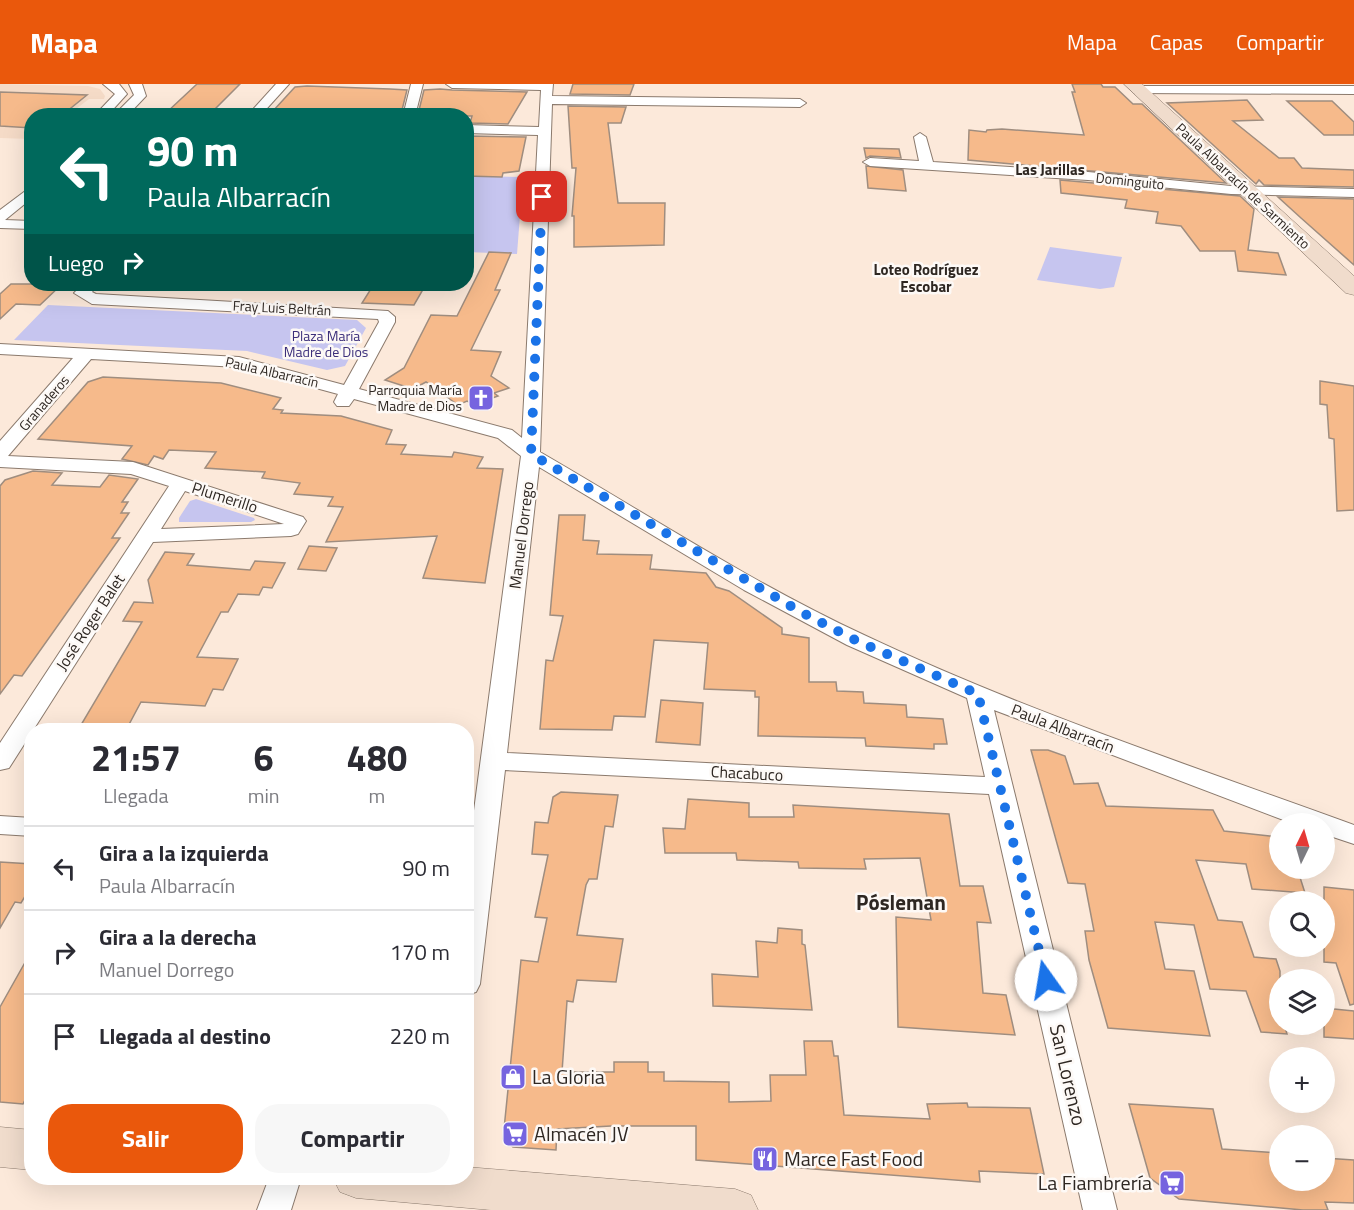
<!DOCTYPE html>
<html lang="es">
<meta charset="utf-8">
<style>
body{margin:0;font-family:"Titillium Web",sans-serif;background:#f7f7f7;color:#2b2b33;height:100vh;display:flex;flex-direction:column;font-size:22px;white-space:nowrap}
*{box-sizing:border-box;margin:0}
p{font-size:20px;color:#7c7c81}
.icon{flex:none;width:33px;height:33px;fill:none;stroke:currentColor;stroke-width:2;stroke-linecap:round;stroke-linejoin:round}
.map{position:relative;flex:1;overflow:hidden}
.side{position:absolute;left:24px;top:639px;width:450px;height:462px;display:flex;flex-direction:column;background:#fff;border-radius:24px;box-shadow:0 6px 24px #0002}
.side>*{flex:none}
.guide{position:absolute;left:24px;top:24px;width:450px;height:183px;border-radius:24px;box-shadow:0 6px 24px #0002;background:#00695c;color:#fff;overflow:hidden}
.needle{width:39px;rotate:5deg}
.fabs{position:absolute;left:1269px;top:729px;display:grid;gap:12px}
.fabs a{display:grid;place-items:center;width:66px;height:66px;border-radius:50%;background:#fff;box-shadow:0 6px 24px #0002;font-size:30px}
.pin{position:absolute;display:grid;place-items:center;width:51px;height:51px;color:#fff;margin:-26px;border-radius:12px;box-shadow:0 3px 9px #0006}
.me{position:absolute;width:66px;margin:-33px;rotate:347deg;stroke-linejoin:round;filter:drop-shadow(0 0 4px #0008)}
.turn{display:flex;align-items:center;gap:21px;height:126px;padding:0 24px;font-size:27px}
.turn .icon{width:78px;height:78px;stroke-width:2.5}
.turn b{display:block;font-size:42px;line-height:51px}
.then{display:flex;align-items:center;height:57px;padding:0 24px;background:#0003;gap:12px;font-size:22px}
.eta{display:flex;justify-content:space-evenly;align-items:center;height:102px;text-align:center}
.eta b{font-size:36px;font-weight:700;line-height:42px}
.cta{display:flex;gap:12px;margin-top:auto;padding:12px 24px}
.cta a{flex:1;height:69px;border-radius:24px;background:#ea580c;color:#fff;font-size:24px;font-weight:700;line-height:69px;text-align:center}
.cta a+a{background:#f7f7f7;color:#2b2b33}
ul{padding:0;list-style:none}
li{display:flex;align-items:center;gap:18px;height:84px;padding:0 24px;border-top:2px solid #e1e1e2}
li div{flex:1}
li b{display:block;font-size:22px}
li em{font-style:normal}
header{display:flex;align-items:center;gap:36px;box-sizing:border-box;height:84px;padding:0 30px;background:#ea580c;color:#fff}
header strong{font-size:28px}
nav{display:flex;gap:33px;margin-inline-start:auto;font-size:21px}
.map>svg:first-child{display:block}
.built{fill:#f5dbc7}
.green{fill:#c6c5ef}
.building{fill:#f6ba8b;stroke:#9f8d7f;stroke-width:1.5}
.lines{fill:none;stroke-linecap:round;stroke-linejoin:round}
.minor-casing{stroke:#8b7a6d;stroke-width:2}
.secondary-casing{stroke:#8b7a6d;stroke-width:1}
.minor{fill:#fff;fill-rule:evenodd}
.secondary{fill:#f0dccc;fill-rule:evenodd}
.route{stroke:#1a73e8;stroke-width:10;stroke-dasharray:0 18}
.labels{text-anchor:middle;stroke-width:5;stroke-linejoin:round;paint-order:stroke}
.far-street-label{font-size:14px;fill:#2e2722;stroke:#fdf9f6}
.far-park-label{font-size:14px;fill:#3c2f7b;stroke:#fdf9f6}
.far-poi-label{font-size:14px;fill:#2e2722;stroke:#fdf9f6;text-anchor:end}
.far-neighbourhood-label{font-size:15px;font-weight:bold;fill:#2e2722;stroke:#fdf9f6}
.street-label{font-size:16px;fill:#2e2722;stroke:#fdf9f6}
.near-street-label{font-size:20px;fill:#2e2722;stroke:#fdf9f6}
.near-poi-label{font-size:20px;fill:#2e2722;stroke:#fdf9f6;text-anchor:start}
.near-neighbourhood-label{font-size:21px;font-weight:bold;fill:#2e2722;stroke:#fdf9f6}
</style>
<header>
<strong>Mapa</strong>
<nav><a>Mapa</a><a>Capas</a><a>Compartir</a></nav>
</header>
<div class="map">
<svg width="1354" height="1126" viewBox="0 0 1354 1126">
<rect width="100%" height="100%" fill="#fce9da"/>
<path class="built" d="M0,0l88,2 12,3 5,7 -1,3h-15l-21,16 -36,1 -1,23 -31,-1z"/>
<g class="green">
<path d="M467,92l56,1 -6,77 -50,-2z"/>
<path d="M1050,163l72,10 -8,30 -14,2 -63,-9z"/>
<path d="M48,221l309,15 9,8 -21,38 -18,4 -80,-19 -233,-11z"/>
<path d="M196,415l58,19 1,2 -4,2h-72v-4l11,-17z"/>
</g>
<g class="building">
<path d="M197,0h43l-30,30 -43,-2z"/>
<path d="M573,0h61l-4,11 -60,-1z"/>
<path d="M1072,0h29l2,3h12l18,17h9l84,79 -258,-23 1,-30 17,2 1,-2 15,-1 82,6 -12,-43h3z"/>
<path d="M307,2l83,3 17,1 -5,20 -13,-1 -3,5 -8,2 -106,-4 23,-25z"/>
<path d="M440,5l12,1 75,2 -19,32 -38,-1 2,-7h-34l3,-5 -22,-1 5,-20z"/>
<path d="M0,8l87,3 -26,21h-29v12l-32,-2z"/>
<path d="M1247,16l16,20 -30,1 46,37h15l8,10 52,2v17l-90,-2 -5,-5 -3,4 -89,-81z"/>
<path d="M1287,17h45l22,21v13h-30z"/>
<path d="M568,22l58,1 -5,16h-13l10,80h47l-1,42 -90,2v-31h-2l4,-48h-4z"/>
<path d="M466,52l60,1 -7,34 -16,2 -1,4 -36,-1z"/>
<path d="M864,64l35,1 2,9 -31,-2 -4,2z"/>
<path d="M866,82l37,4 3,21 -38,-3z"/>
<path d="M1060,96l180,16 14,13 -6,41 30,3 8,22 -48,-4 -3,-20h-35l-19,-25 -25,-3 2,-11 -33,-4 2,-8 -66,-7z"/>
<path d="M1278,113l76,2v66l-53,-47z"/>
<path d="M489,168l22,1 -16,37h5l-29,60 30,2 -10,24 18,12 -15,5 4,3 -25,9 -6,-4 -9,4 -32,-23 -13,7 -28,-9 19,-12 27,-53 26,1z"/>
<path d="M11,200h51l-22,21 -24,-1 -16,15v-25z"/>
<path d="M374,200l26,2h25l-11,19 -52,-2z"/>
<path d="M103,293l118,6 60,15 -8,11 10,1 -2,3 60,3 51,14 -6,14 20,1 -5,9 51,3 2,-5 29,5 -6,11 26,1 -18,114 -62,-5 14,-42 -111,6 17,-35 -15,-1 5,-9 -39,-3 6,-11 -38,-5 3,-6 -60,-4 11,-16 -47,-2 -6,9 -9,-3 -6,9 -26,-6 10,-13 -94,-7 50,-57z"/>
<path d="M1320,297l34,5v124l-17,1 -3,-72 -5,-1 -2,-33 -7,-1z"/>
<path d="M33,387l29,2 -10,12 48,2 9,-12 29,4 -16,23h6l-7,11h8l-17,25h8l-98,138 -8,-1 -14,19v-208l5,-6z"/>
<path d="M559,431h26l-2,25 16,1 -2,13 55,1 -2,14 56,4 10,14 13,4 53,37v6l27,4v44h27l1,9 26,1 1,11 42,2 1,12 36,2 4,25h-13v5l-68,-3 -1,-8 -107,-2 1,-39h-4v-6l-51,-2 4,-46 -54,-3 -9,77 -31,-1 -2,14 -72,-1 6,-69 7,1 10,-45 -13,-1z"/>
<path d="M309,462l28,2 -11,23 -28,-2z"/>
<path d="M165,468l29,2 -7,11 63,5 5,-9 30,2 -13,25 -9,-1 -4,8 -21,-1 -10,18h-7l-24,45 41,2 -15,31 -10,-1 -8,17 -64,-4 -15,28h-48l64,-108 -19,-1 11,-19 19,1 -5,-23z"/>
<path d="M661,616l42,3 -3,42 -44,-3z"/>
<path d="M1031,666h17l17,6 9,28 24,-1 8,23 107,4 11,21 56,6v31h17l8,25 -53,-4 -6,-25 -50,-4 22,60 24,2 12,35 22,2 4,12v53h4l3,10 -26,-2 -15,-41 -36,-2 -16,-64 -39,-3 10,47 29,2 16,65 -102,-8 -19,-68 -4,-29h9l-9,-47 -17,-1z"/>
<path d="M561,708l57,3 -5,32 -8,-1 -8,53h-8l-3,6 -9,50 46,4 -7,43 -39,-2 -4,22 -6,-1 -5,71h52v-10h34v10h16v9l65,1v20l42,-1 -1,-26h36l-2,-34h28l2,15h4l6,59 86,4 -3,-15 40,-1 1,4 62,1 14,66 -65,-3 1,11 -284,-22v-34h-85l-54,3 -1,21 -43,-3 -10,-8 18,-179 17,2 9,-44 -12,-1 13,-62 -16,-1 3,-32 13,1 5,-26z"/>
<path d="M688,715l61,4v14h45l-1,-12 156,9 11,72h23l8,37 -14,-1 6,71 23,2 9,40 -117,-8 -2,-110 35,3 -11,-62 -56,1 2,10 -67,-1 -1,-6 -61,-2 -1,-7h-71l-2,-25 22,1z"/>
<path d="M0,778l32,2v21l-11,18 -6,-1 -15,26z"/>
<path d="M1324,803l30,3v114l-4,1 -14,-42 -12,-1z"/>
<path d="M778,844l24,2v14l3,1 7,65 -99,-4 -1,-32 46,3 -2,-36 21,2z"/>
<path d="M32,866v136l-9,18 -23,-2v-95z"/>
<path d="M1324,924l30,3v28l-30,-2z"/>
<path d="M1129,1020l84,5 9,40 58,4v27h44v-22l30,2v43l-29,-1 3,8h-25l-124,-11 -29,-21z"/>
</g>
<g class="lines">
<g class="minor-casing">
<g id="minor">
<path d="M103,0h16l8,10 -20,22h-13l21,-22z"/>
<path d="M129,0h13l4,12 -19,20h-14l21,-21z"/>
<path d="M276,0h13l-29,32h-13z"/>
<path d="M411,0h12l-8,32h-12z"/>
<path d="M446,0h107l-1,12 248,3 6,4 -6,4 -248,-3 -12,348c107,62 212,131 324,183 158,75 325,130 490,190v19l-30,-10v-10h-30l-300,-114 123,500h-34l-94,-416 -484,-24 -25,214 -4,8 -10,3v-124l55,-415 -23,-18 -144,-39 -5,7h-12l-3,-4 4,-8 -100,-27 -147,-8 -83,97 125,6 170,55 3,4 -8,13 -7,2 -138,6 -144,226 -9,2v-27l169,-257 -38,-12 -131,-7v-26l73,-83 -73,-4v-10l239,13 105,28 35,-63 -1,-3 -286,-15 -18,-11 9,-9h15l-6,8 4,2 292,17 7,6v5l-36,67 153,41 10,8 16,-303 -72,-2v-8l73,2 2,-37 -89,-2zM539,383l205,123 103,55 120,53 18,79 -478,-24zM185,407l99,33 -123,5z"/>
<path d="M1139,2h215v8l-219,-1v-6z"/>
<path d="M920,49l6,4 7,25 155,10 143,14 123,3v8l-123,-3 -143,-14 -218,-14 -7,-4 7,-4 49,3 -5,-24z"/>
<path d="M32,102v12l-27,22 27,1v8l-32,-1v-18z"/>
<path d="M0,732l32,2v18l-32,-2z"/>
<path d="M269,1094h32l-10,32h-34z"/>
</g>
</g>
<g class="secondary-casing">
<g id="secondary">
<path d="M1124,0h18l212,192v19l-8,-2z"/>
<path d="M0,1043l32,3v40l-32,-3z"/>
<path d="M466,1083l269,22 16,6 7,15h-267l-135,-12 -16,-6 -7,-14h133z"/>
</g>
</g>
<use href="#minor" class="minor"/>
<use href="#secondary" class="secondary"/>
</g>
<g class="lines">
<path class="route" d="M542,113l-11,257 270,158 54,28 123,54 68,286"/>
</g>
<defs>
<g id="church-square" transform="scale(1.35)"><rect x="-9" y="-9" width="18" height="18" rx="4" fill="#7664df" stroke="#fdf9f6"/><path d="M-1.2-6h2.4v3.5h3.3v2.4h-3.3V6h-2.4V-.1h-3.3v-2.4h3.3Z" fill="#fff"/></g>
<g id="shop-square" transform="scale(1.35)"><rect x="-9" y="-9" width="18" height="18" rx="4" fill="#7664df" stroke="#fdf9f6"/><path d="M-5-2.5h2.3a2.7 3.5 0 0 1 5.4 0H5L5.5 6h-11ZM-1.5-2.5h3a1.5 2.3 0 0 0-3 0Z" fill="#fff"/></g>
<g id="supermarket-square" transform="scale(1.35)"><rect x="-9" y="-9" width="18" height="18" rx="4" fill="#7664df" stroke="#fdf9f6"/><path d="M-6-5.5h2.5l.6 2H6L4.5 2H-2.5L-4.4-4H-6ZM-1.5 3.2a1.3 1.3 0 1 0 .1 0ZM3 3.2a1.3 1.3 0 1 0 .1 0Z" fill="#fff"/></g>
<g id="restaurant-square" transform="scale(1.35)"><rect x="-9" y="-9" width="18" height="18" rx="4" fill="#7664df" stroke="#fdf9f6"/><path d="M-5-6h1v4h1v-4h1v4h1v-4h1v5L-1.5 .5V6h-2V.5L-5-1ZM5-6V6H3V1.5H1.5Q1.5-4 5-6Z" fill="#fff"/></g>
</defs>
<g fill-rule="evenodd">
<use href="#church-square" x="481" y="314"/>
<use href="#shop-square" x="513" y="993"/>
<use href="#supermarket-square" x="515" y="1050"/>
<use href="#restaurant-square" x="765" y="1075"/>
<use href="#supermarket-square" x="1172" y="1099"/>
</g>
<g class="labels">
<g class="far-street-label">
<text transform="translate(1130 97) rotate(6)" y="5">Dominguito</text>
<text transform="translate(1243 102) rotate(43)" y="5">Paula Albarracín de Sarmiento</text>
<text transform="translate(282 224) rotate(3)" y="5">Fray Luis Beltrán</text>
<text transform="translate(272 288) rotate(13)" y="5">Paula Albarracín</text>
<text transform="translate(44 319) rotate(-49)" y="5">Granaderos</text>
</g>
<g class="far-park-label">
<text x="326" y="257">Plaza María<tspan x="326" dy="16">Madre de Dios</tspan></text>
</g>
<g class="far-poi-label">
<text x="462" y="311">Parroquia María<tspan x="462" dy="16">Madre de Dios</tspan></text>
</g>
<g class="far-neighbourhood-label">
<text x="1050" y="91">Las Jarillas</text>
<text x="926" y="191">Loteo Rodríguez<tspan x="926" dy="17">Escobar</tspan></text>
</g>
<g class="street-label">
<text transform="translate(225 413) rotate(18)" y="6">Plumerillo</text>
<text transform="translate(521 451) rotate(-83)" y="6">Manuel Dorrego</text>
<text transform="translate(90 538) rotate(-57)" y="6">José Roger Balet</text>
<text transform="translate(1063 644) rotate(21)" y="6">Paula Albarracín</text>
<text transform="translate(747 689) rotate(3)" y="6">Chacabuco</text>
</g>
<g class="near-street-label">
<text transform="translate(1068 991) rotate(77)" y="7">San Lorenzo</text>
</g>
<g class="near-poi-label">
<text x="532" y="1000">La Gloria</text>
<text x="534" y="1057">Almacén JV</text>
<text x="784" y="1082">Marce Fast Food</text>
<text x="1152" y="1106" text-anchor="end">La Fiambrería</text>
</g>
<g class="near-neighbourhood-label">
<text x="901" y="826">Pósleman</text>
</g>
</g>
</svg>
<div class="fabs">
<a><svg class="needle" viewBox="-14 -14 28 28"><path d="M0-13l5 13h-10z" fill="#e53935"/><path d="M0 13l5-13h-10z" fill="#7c7c81"/></svg></a>
<a><svg class="icon" aria-label="search" viewBox="0 0 24 24"><circle cx="10" cy="10" r="6"/><path d="M15 15l6 6"/></svg></a>
<a><svg class="icon" aria-label="layers" viewBox="0 0 24 24"><path d="M12 4l9 5-9 5-9-5zM3 14l9 5 9-5"/></svg></a>
<a>+</a>
<a>−</a>
</div>
<div class="pin" style="left:542px;top:113px;background:#d93025"><svg class="icon" aria-label="arrive" viewBox="0 0 24 24"><path d="M6 21V4h12l-3 4 3 4H6"/></svg></div>
<svg class="me" style="left:1046px;top:896px" viewBox="-20 -20 40 40"><circle r="19" fill="#fff"/><path d="M0-13L10 11 0 6-10 11z" fill="#1a73e8"/></svg>
<div class="guide">
<div class="turn"><svg class="icon" aria-label="left" viewBox="0 0 24 24"><path d="M17 20v-9H6M10 6l-5 5 5 5"/></svg><div><b>90 m</b>Paula Albarracín</div></div>
<div class="then">Luego<svg class="icon" aria-label="right" viewBox="0 0 24 24"><path d="M7 20v-9h11M14 6l5 5-5 5"/></svg></div>
</div>
<section class="side">
<div class="eta">
<div><b>21:57</b><p>Llegada</p></div>
<div><b>6</b><p>min</p></div>
<div><b>480</b><p>m</p></div>
</div>
<ul>
<li><svg class="icon" aria-label="left" viewBox="0 0 24 24"><path d="M17 20v-9H6M10 6l-5 5 5 5"/></svg><div><b>Gira a la izquierda</b><p>Paula Albarracín</p></div><em>90 m</em></li>
<li><svg class="icon" aria-label="right" viewBox="0 0 24 24"><path d="M7 20v-9h11M14 6l5 5-5 5"/></svg><div><b>Gira a la derecha</b><p>Manuel Dorrego</p></div><em>170 m</em></li>
<li><svg class="icon" aria-label="arrive" viewBox="0 0 24 24"><path d="M6 21V4h12l-3 4 3 4H6"/></svg><div><b>Llegada al destino</b></div><em>220 m</em></li>
</ul>
<div class="cta"><a>Salir</a><a>Compartir</a></div>
</section>
</div>
